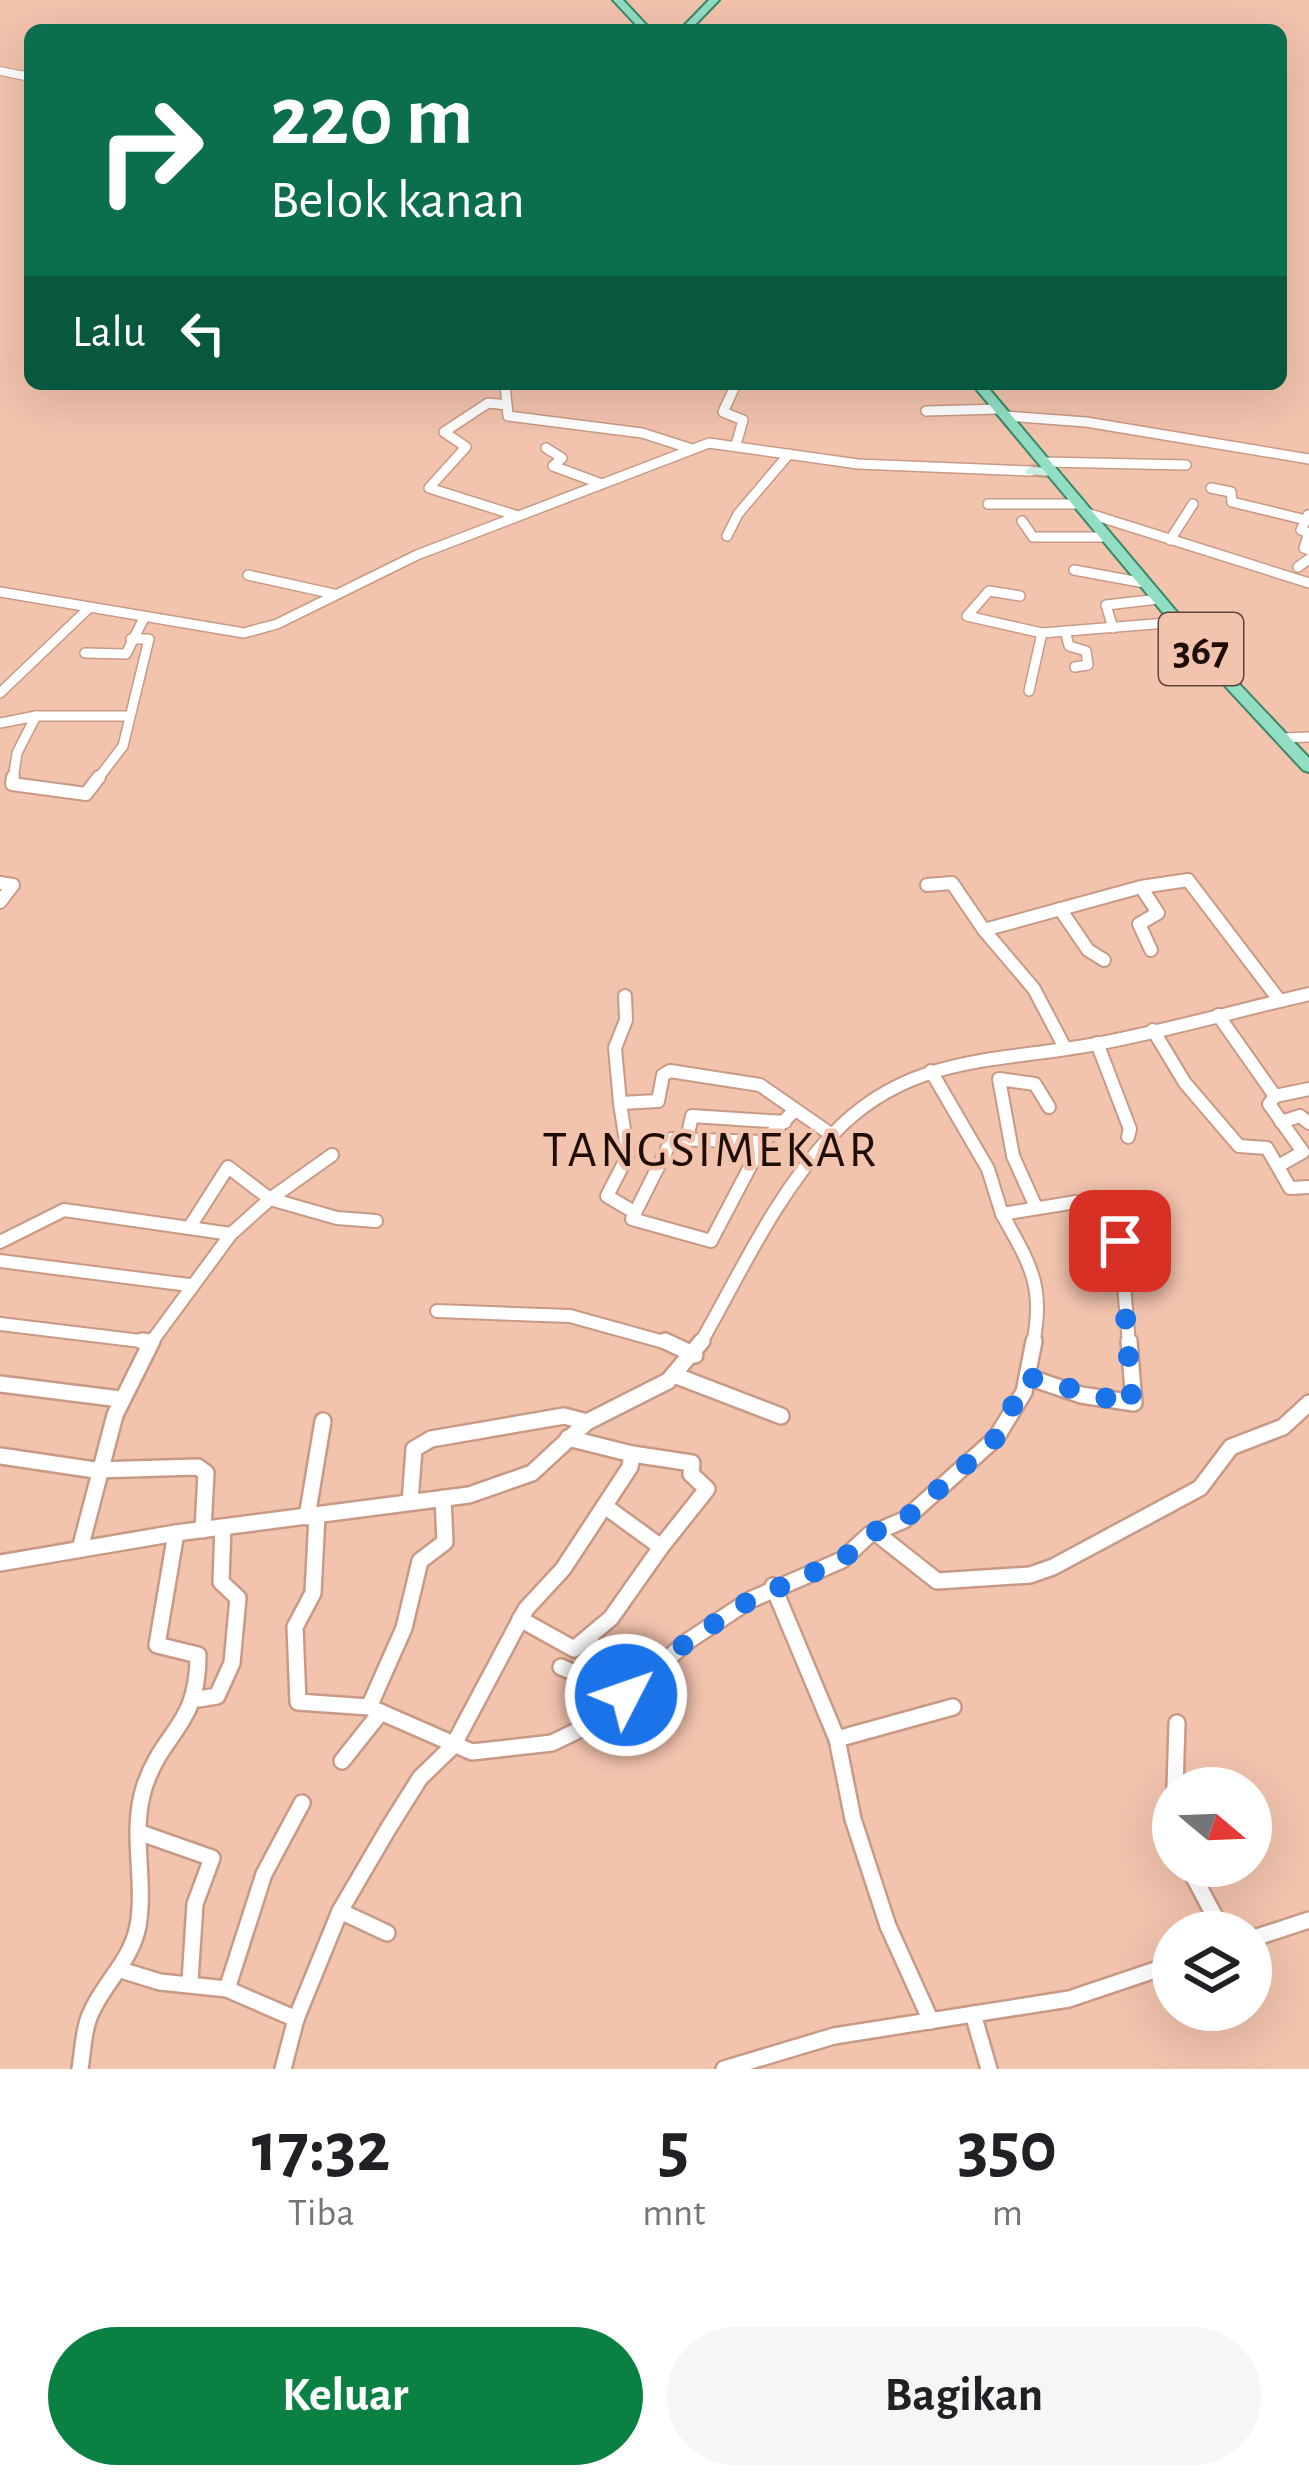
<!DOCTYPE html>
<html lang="id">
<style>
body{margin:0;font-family:"Alegreya Sans",sans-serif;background:#f6f6f6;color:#202124;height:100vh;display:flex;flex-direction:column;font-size:45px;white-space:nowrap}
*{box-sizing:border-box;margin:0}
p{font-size:39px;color:#757577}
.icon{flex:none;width:66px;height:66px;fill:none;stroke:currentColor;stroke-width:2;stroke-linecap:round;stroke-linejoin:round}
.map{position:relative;height:2069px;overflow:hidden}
.details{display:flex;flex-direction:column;background:#fff;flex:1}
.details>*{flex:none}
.top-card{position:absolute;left:24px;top:24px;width:1263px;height:366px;border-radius:18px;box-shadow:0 12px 48px #0002;background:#0b6e4f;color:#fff;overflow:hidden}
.needle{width:78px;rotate:109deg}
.tools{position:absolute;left:1152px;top:1767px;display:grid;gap:24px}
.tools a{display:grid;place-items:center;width:120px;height:120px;border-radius:50%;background:#fff;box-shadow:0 12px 48px #0002;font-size:60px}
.pin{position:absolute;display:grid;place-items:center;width:102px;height:102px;color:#fff;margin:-51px;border-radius:24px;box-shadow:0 6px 18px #0006}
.me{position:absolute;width:132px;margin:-66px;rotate:49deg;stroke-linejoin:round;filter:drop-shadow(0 0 9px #0008)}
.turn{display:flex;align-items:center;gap:42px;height:252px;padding:0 48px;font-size:54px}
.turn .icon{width:156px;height:156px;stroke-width:2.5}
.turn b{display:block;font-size:84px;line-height:102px}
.then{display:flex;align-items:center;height:114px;padding:0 48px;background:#0003;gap:24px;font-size:45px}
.eta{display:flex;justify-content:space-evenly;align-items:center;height:204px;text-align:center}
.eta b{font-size:72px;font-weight:700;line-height:84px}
.primary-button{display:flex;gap:24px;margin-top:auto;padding:24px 48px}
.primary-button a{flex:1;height:138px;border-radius:72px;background:#0b8043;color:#fff;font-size:48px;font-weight:700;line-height:138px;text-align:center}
.primary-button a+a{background:#f6f6f6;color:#202124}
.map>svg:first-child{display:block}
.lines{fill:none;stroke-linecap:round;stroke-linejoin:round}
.street-far3-casing{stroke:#c89a85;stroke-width:10}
.street-far2-casing{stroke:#c89a85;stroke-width:12}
.street-far1-casing{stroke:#c89a85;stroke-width:16}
.street-casing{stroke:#c89a85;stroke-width:20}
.secondary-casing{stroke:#c89a85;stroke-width:5}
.primary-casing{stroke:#398767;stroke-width:4}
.street-far3{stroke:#fff;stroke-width:8}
.street-far2{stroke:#fff;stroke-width:9}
.street-far1{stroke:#fff;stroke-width:12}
.street{stroke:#fff;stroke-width:15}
.secondary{fill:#c8eee1;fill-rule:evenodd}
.primary{fill:#91dec3;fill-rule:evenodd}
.route{stroke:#1a73e8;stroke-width:21;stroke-dasharray:0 37.8}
.labels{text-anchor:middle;stroke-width:9;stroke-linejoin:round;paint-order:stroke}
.shield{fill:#f2c3ad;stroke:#5e4439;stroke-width:3}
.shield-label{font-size:42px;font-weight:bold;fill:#1e0e07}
.quarter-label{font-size:51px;letter-spacing:3px;fill:#1e0e07;stroke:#f2c3ad}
</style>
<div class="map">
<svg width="1309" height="2069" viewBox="0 0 1309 2069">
<rect width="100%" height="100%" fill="#f2c3ad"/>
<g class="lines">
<g class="street-far3-casing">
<path id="street-far3" d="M0,71l30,6"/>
</g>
<g class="street-far2-casing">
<g id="street-far2">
<path d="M505,384l3,32 134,17 47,15"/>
<path d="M736,384l-13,28 20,8 -7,25"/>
<path d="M507,405l-19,-2 -44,29 22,15 -37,41 86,27"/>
<path d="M926,411l74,-2"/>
<path d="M1006,416l80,6 223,37"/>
<path d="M546,448l16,10 -9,8 46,17"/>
<path d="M1045,462l141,3"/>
<path d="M1211,488l20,4 1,10 74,18"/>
<path d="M988,504h92"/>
<path d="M1087,513l222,70"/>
<path d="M1308,515l-7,15 8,3 -5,15 5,2"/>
<path d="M1022,521l11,16h74"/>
<path d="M727,536l11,-22 51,-60"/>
<path d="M1170,540l23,-36"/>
<path d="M1298,567l11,-8"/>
<path d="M1074,570l71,13"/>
<path d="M248,575l86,19"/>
<path d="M0,592l244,41 33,-9 140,-69 292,-112 149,21 173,7"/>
<path d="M1020,596l-31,-5 -22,25 75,17"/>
<path d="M1113,628l-7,-23 53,-6"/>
<path d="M1066,634l3,12 17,5 2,14 -13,2"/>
<path d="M85,653l41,1 18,-36"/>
<path d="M1029,691l13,-58 137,-11"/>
<path d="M0,693l89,-85"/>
<path d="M36,716h94"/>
<path d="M0,723l36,-7 -19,37 -4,27"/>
<path d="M1283,738l26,-1"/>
<path d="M97,780l26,-34 26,-107h-18"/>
</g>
</g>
<g class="street-far1-casing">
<g id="street-far1">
<path d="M13,777l-1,7 74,10 13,-17"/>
<path d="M0,883l13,2 -13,17"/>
<path d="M927,885l25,-2 32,47 157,-43"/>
<path d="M1060,909l28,41 16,10"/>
<path d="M984,930l50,59 31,59"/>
<path d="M1151,950l-12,-26 19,-11 -17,-26 47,-7 92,121"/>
<path d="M625,996l1,24 -11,28 5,55 38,-2 5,-26 7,-4 90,14 72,50"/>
<path d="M1218,1015l57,81 -6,8 34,48 -23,13"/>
<path d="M1153,1030l32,53 54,63 28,2 23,40 19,-1"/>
<path d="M1097,1043l33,86 -2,8"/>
<path d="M931,1071l57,98 14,45 74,-12 12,13 30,1 11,128"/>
<path d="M1275,1096l34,-7"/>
<path d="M620,1103l8,52 -21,41 27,16"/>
<path d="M1281,1122l19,-6 9,7"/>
<path d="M687,1138l5,-22 93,6"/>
<path d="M672,1139l91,3 -52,99 -79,-22z"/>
<path d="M763,1142l31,-31"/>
<path d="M1035,1205l-22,-49 -14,-77 36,5 14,23"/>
<path d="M1002,1214c28,50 43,72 31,130"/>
<path d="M189,1228l39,-61 42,32 62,-44"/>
<path d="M231,1234l39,-35 67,19 39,3"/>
<path d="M0,1242l64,-32 167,24 -81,110"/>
<path d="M0,1261l189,24"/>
<path d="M437,1311l133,5 101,28"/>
<path d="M0,1324l149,18"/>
<path d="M700,1344c40,-70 76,-150 132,-209 73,-78 158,-73 253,-89 75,-13 150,-35 224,-52"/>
</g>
</g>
<g class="street-casing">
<g id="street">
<path d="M142,1341l7,1"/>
<path d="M665,1341l30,14"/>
<path d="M674,1375l107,41"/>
<path d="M1028,1377l53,18 53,8 -5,-62"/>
<path d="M0,1384l120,15"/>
<path d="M632,1454l60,9 -1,11 16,15 -46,58"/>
<path d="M0,1456l95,14 103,-3 8,6 -3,57"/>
<path d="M410,1502l4,-53 17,-10 133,-23 23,6"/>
<path d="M317,1516l-4,77 -18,34 3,75 71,5 103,45 80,-9 43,-21 93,-81 62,-41 92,-40 27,-25 35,-15 92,-82 28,-46 10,-51"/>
<path d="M307,1517l16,-96"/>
<path d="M875,1532l62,49 93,-6 23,-8 147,-79 31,-41 52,-20 26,-24"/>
<path d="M80,1549l35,-134 37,-74"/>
<path d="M0,1563l176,-30 293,-38 63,-22 55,-51 81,-41 34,-40"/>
<path d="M773,1586l64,153 16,80 35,107 43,95"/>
<path d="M520,1619l54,30 37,-31 50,-71 -55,-40"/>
<path d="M561,1667l34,15 13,-22 -19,-19"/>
<path d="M199,1699l18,-3 15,-33 6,-65 -17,-16 2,-55"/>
<path d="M369,1707l35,-79 16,-67 25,-19 -2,-44"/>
<path d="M837,1739l116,-32"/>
<path d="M342,1761l39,-49"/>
<path d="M1175,1788l2,-65"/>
<path d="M138,1832l74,26 -17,46 -5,77"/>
<path d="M1188,1866l35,66"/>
<path d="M340,1911l47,22"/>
<path d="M1251,1939l58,-19"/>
<path d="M124,1971l36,11 67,7 69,30 -13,50"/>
<path d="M227,1989l37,-115 38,-71"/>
<path d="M973,2014l16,55"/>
<path d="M296,2019l44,-108 48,-82 32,-51 33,-32 73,-137 37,-40 67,-102 2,-13 -64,-16"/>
<path d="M80,2069c3,-18 3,-38 10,-54 13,-32 41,-53 48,-89 8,-46 -8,-93 6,-138 19,-59 54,-60 54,-133l-41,-10 19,-112"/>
<path d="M724,2069l110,-33 235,-37 104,-35"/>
</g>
</g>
<g class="secondary-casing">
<path id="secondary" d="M1031,467l22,1 6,4 -6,4 -26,-2 -2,-3z"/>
</g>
<g class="primary-casing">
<g id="primary">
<path d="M613,0h10l28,30h-10z"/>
<path d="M709,0h10l-29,30h-10z"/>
<path d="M972,384h13l239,284 85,90v14l-6,-2 -89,-96z"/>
</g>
</g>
<use href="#street-far3" class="street-far3"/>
<use href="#street-far2" class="street-far2"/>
<use href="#street-far1" class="street-far1"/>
<use href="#street" class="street"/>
<use href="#secondary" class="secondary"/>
<use href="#primary" class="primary"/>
</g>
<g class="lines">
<path class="route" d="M626,1695l62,-54 62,-41 92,-40 27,-26 35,-14 92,-82 32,-61 104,28 -12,-164"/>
</g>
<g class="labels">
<rect class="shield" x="1159" y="613" width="84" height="72" rx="9"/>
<g class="shield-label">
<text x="1201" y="664">367</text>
</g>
<g class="quarter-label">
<text x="711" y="1166">TANGSIMEKAR</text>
</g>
</g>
</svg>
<div class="tools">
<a><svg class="needle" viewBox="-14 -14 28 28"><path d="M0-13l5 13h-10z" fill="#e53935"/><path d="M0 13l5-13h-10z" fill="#757577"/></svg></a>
<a><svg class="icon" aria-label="layers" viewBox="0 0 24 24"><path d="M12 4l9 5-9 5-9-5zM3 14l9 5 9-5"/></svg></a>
</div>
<div class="pin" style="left:1120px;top:1241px;background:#d93025"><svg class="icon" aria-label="arrive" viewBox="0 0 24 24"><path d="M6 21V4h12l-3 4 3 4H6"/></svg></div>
<svg class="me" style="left:626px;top:1695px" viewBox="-20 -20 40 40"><circle r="17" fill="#1a73e8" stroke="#fff" stroke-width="3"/><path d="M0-11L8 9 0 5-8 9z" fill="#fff"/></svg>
<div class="top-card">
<div class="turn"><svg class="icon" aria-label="right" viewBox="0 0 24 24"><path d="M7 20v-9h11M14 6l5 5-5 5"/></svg><div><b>220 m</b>Belok kanan</div></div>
<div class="then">Lalu<svg class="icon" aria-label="left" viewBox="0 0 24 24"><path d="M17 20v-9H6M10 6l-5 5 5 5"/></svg></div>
</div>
</div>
<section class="details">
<div class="eta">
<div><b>17:32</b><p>Tiba</p></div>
<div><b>5</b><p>mnt</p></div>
<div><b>350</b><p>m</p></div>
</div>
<div class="primary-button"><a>Keluar</a><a>Bagikan</a></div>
</section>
